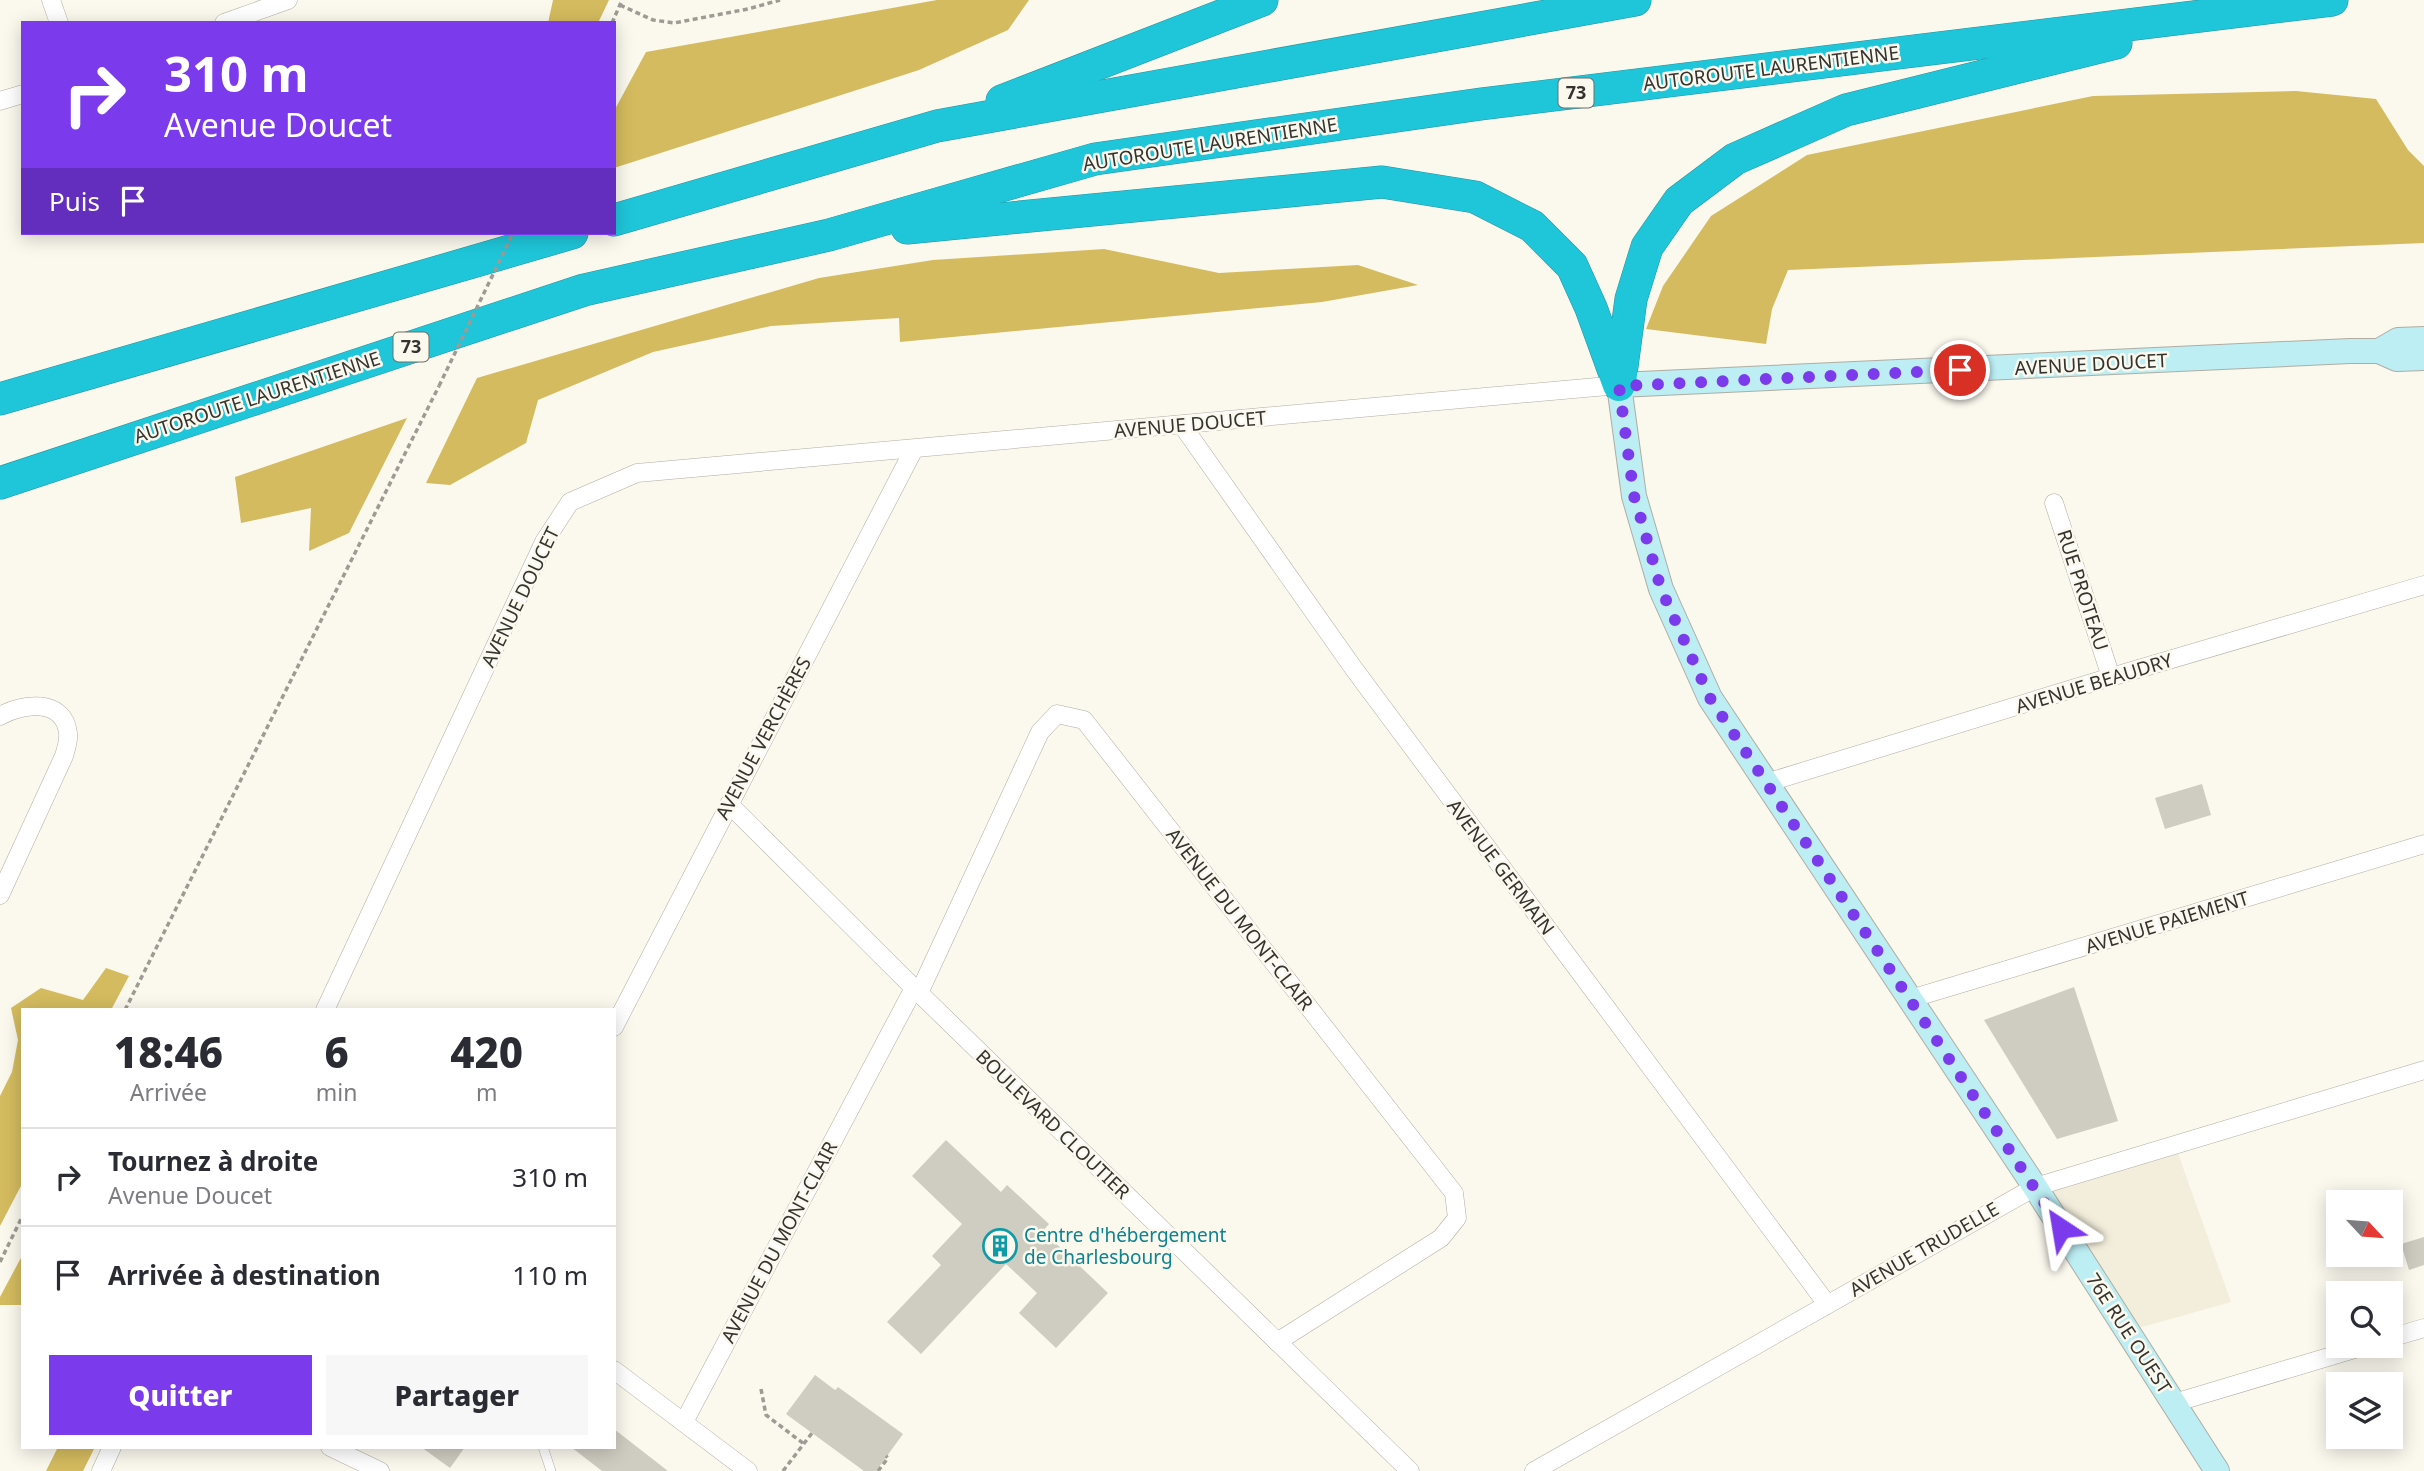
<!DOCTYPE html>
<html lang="fr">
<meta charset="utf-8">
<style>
body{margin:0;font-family:"Noto Sans",sans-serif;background:#f7f7f7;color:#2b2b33;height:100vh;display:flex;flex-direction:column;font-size:26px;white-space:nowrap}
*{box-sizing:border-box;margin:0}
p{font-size:23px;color:#7c7c81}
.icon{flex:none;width:38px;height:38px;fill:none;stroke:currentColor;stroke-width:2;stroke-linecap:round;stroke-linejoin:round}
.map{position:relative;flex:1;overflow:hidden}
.drawer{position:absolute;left:21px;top:1008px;width:595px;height:441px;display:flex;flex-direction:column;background:#fff;border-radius:0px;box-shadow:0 4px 18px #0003}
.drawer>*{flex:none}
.hud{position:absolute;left:21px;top:21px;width:595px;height:214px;border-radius:0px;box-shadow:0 4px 18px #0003;background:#7c3aed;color:#fff;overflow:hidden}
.needle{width:46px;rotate:116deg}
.buttons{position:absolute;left:2326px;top:1190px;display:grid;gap:14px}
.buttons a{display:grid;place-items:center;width:77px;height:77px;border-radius:0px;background:#fff;box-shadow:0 4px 18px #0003;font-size:35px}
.pin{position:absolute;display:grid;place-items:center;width:60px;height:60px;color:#fff;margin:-30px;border:4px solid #fff;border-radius:50%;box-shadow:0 2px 7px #0007}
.me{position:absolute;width:77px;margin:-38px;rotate:327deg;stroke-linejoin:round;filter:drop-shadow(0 0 5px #0008)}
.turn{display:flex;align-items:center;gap:24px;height:147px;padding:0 28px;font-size:32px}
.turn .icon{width:91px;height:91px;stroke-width:2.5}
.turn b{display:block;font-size:49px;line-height:60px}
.then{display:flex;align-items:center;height:66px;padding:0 28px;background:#0003;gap:14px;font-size:26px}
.eta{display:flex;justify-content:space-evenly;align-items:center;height:119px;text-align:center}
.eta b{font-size:42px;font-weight:800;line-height:49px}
.cta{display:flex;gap:14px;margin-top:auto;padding:14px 28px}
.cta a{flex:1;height:80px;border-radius:0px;background:#7c3aed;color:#fff;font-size:28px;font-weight:800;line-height:80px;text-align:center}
.cta a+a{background:#f7f7f7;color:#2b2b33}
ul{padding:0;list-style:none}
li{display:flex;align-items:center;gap:21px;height:98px;padding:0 28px;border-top:2px solid #e1e1e2}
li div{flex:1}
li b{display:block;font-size:26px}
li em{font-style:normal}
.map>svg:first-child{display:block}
.built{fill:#f3eedc}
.forest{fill:#d4bb5f}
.building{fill:#cfccc1}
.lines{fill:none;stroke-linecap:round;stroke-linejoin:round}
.lane-casing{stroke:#afada3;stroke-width:10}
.street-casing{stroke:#afada3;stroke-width:19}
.secondary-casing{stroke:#afada3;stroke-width:26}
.highway-casing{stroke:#26939e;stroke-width:33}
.path{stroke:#9d9b94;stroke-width:3.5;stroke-dasharray:5 3.5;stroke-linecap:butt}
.lane{stroke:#fff;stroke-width:9}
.street{stroke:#fff;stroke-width:18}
.secondary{stroke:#bceef4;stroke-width:24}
.highway{stroke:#1fc6da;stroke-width:32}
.path-bridge{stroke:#9d9b94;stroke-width:3.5;stroke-dasharray:5 3.5;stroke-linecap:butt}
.route{stroke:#7c3aed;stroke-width:12;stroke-dasharray:0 21.6}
.labels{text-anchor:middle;stroke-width:5;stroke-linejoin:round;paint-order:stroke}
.shield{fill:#fbf8ee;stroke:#706e68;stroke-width:2}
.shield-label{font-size:18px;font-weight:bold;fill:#34332f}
.street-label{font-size:19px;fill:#34332f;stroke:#fbf8ee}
.culture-label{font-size:19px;fill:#0d838f;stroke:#fbf8ee;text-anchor:start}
</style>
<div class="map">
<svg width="2424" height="1471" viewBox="0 0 2424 1471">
<rect width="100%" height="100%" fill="#fbf8ee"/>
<path class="built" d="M2175,1145l56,157 -103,29 -93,-144z"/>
<g class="forest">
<path d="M553,0h56l-11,23h-50z"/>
<path d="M937,0h92l-21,30 -89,40 -305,98v-57l32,-59z"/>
<path d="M2296,91l80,8 32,51 16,16v77l-636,27 -16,39 -6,35 -120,-15 17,-43 48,-70 96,-61 286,-59z"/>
<path d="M1104,249l115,24 139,-8 60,20 -96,17 -422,40 -1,-24 -128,8 -118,26 -115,48 -12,43 -76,42 -24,-2 51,-105 342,-100 114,-18z"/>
<path d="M407,418l-58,115 -40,18 2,-43 -70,15 -6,-46z"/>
<path d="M106,968l23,8 -18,34h-88v172l-23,44v-130l12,-24 6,-32 -7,-32 30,-20 42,12z"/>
<path d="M23,1254v51h-23v-8z"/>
<path d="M58,1447h37l-12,24h-37z"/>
</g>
<g class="building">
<path d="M2202,784l9,31 -46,14 -10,-31z"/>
<path d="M2074,987l44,134 -61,18 -73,-119z"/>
<path d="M946,1140l55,52 6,-7 42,39 -6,7 65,62 -52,55 -37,-35 18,-20 -31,-29 -85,90 -34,-32 54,-57 -9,-9 30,-32 -50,-48z"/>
<path d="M2424,1237v28l-15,5 -8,-26z"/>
<path d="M815,1375l20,15 3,-3 65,47 -27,37h-12l-78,-57z"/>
<path d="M614,1429l54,42h-66l-31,-24h43z"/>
<path d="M421,1447h44l-15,21z"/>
</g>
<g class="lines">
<g class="lane-casing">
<path id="lane" d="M543,1447l8,24"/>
</g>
<g class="street-casing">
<g id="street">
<path d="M51,0l8,23"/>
<path d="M224,23l64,-23"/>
<path d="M0,101l23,-7"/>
<path d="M1182,425l172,244 473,635"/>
<path d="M2054,503l57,174"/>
<path d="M0,716c23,-13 64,-18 68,17 1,8 -2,16 -4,23l-64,139"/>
<path d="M1766,783l345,-106 313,-92"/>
<path d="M729,804l185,184 496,483"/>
<path d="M919,993l121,-261 17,-18 27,6 370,473 3,25 -16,20 -164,104"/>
<path d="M1910,999l514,-155"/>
<path d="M325,1010l219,-468 26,-40 67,-29 982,-88"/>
<path d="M614,1027l300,-578"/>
<path d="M2390,1338l34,-10"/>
<path d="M614,1370l134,101"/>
<path d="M2174,1403l191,-57"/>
<path d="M684,1422l230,-434"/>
<path d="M330,1447l50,24"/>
<path d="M101,1471l11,-24"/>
<path d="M1534,1471l501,-284 389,-117"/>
</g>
</g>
<g class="secondary-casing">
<g id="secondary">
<path d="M2379,351l19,-11 26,-1"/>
<path d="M2217,1471l-182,-284 -325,-489 -49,-109 -27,-93 -15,-111 731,-34h29l18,8 27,-1"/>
</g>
</g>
<g class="highway-casing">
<g id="highway">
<path d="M1002,101l260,-101"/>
<path d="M614,220l323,-94 698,-126"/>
<path d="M907,228l475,-46 93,15 57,29 40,40 19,42 28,77"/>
<path d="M1620,381l11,-82 16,-52 32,-46 56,-42 111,-49 270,-67"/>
<path d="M0,399l572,-166"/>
<path d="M0,483l584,-193 245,-55 266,-76 386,-55 851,-104"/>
</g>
</g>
<g class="path">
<path d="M620,5l33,15 21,3 74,-14 32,-9"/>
<path d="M612,23l10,-23"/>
<path d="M125,1010l314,-624"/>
<path d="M0,1262l23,-47"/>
<path d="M761,1389l5,26 38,29"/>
<path d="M783,1471l29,-38"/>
<path d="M878,1471l10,-13 -2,-2"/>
</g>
<use href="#lane" class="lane"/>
<use href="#street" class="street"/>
<use href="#secondary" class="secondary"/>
<use href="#highway" class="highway"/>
<path class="path-bridge" d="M439,386l74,-153"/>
</g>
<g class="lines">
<path class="route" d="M1960,370l-341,16 15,110 7,23 20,70 49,109 351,530"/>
</g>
<defs>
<g id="building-ring" transform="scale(1.75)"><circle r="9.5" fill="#fbf8ee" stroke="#0f9aa8" stroke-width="1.5"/><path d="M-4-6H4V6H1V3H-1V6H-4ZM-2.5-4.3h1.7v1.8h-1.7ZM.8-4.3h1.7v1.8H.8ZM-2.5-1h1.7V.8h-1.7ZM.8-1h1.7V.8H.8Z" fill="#0f9aa8"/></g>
</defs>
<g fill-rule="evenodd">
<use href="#building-ring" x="1000" y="1246"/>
</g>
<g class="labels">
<g class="shield">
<rect x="1558.5" y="78.5" width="35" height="29" rx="5"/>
<rect x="393.5" y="332.5" width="35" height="29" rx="5"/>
</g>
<g class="shield-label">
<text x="1576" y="99">73</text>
<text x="411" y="353">73</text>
</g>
<g class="street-label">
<text transform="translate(1771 68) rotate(-7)" y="7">AUTOROUTE LAURENTIENNE</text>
<text transform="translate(1210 144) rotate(-9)" y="7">AUTOROUTE LAURENTIENNE</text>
<text transform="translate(2091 364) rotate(-3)" y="7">AVENUE DOUCET</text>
<text transform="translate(257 397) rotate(-18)" y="7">AUTOROUTE LAURENTIENNE</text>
<text transform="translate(1190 424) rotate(-5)" y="7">AVENUE DOUCET</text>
<text transform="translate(2083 590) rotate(72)" y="7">RUE PROTEAU</text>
<text transform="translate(520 597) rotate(-64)" y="7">AVENUE DOUCET</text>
<text transform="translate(2094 683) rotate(-17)" y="7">AVENUE BEAUDRY</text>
<text transform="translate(763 738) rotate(-62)" y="7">AVENUE VERCHÈRES</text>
<text transform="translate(1501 867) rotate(53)" y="7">AVENUE GERMAIN</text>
<text transform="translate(1240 919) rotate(52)" y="7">AVENUE DU MONT-CLAIR</text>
<text transform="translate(2167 922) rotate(-17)" y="7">AVENUE PAIEMENT</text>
<text transform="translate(1053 1124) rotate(44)" y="7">BOULEVARD CLOUTIER</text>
<text transform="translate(779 1242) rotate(-62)" y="7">AVENUE DU MONT-CLAIR</text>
<text transform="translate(1924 1249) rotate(-30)" y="7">AVENUE TRUDELLE</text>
<text transform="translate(2129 1333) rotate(57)" y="7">76E RUE OUEST</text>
</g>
<g class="culture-label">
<text x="1024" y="1242">Centre d'hébergement<tspan x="1024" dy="22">de Charlesbourg</tspan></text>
</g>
</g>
</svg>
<div class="buttons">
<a><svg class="needle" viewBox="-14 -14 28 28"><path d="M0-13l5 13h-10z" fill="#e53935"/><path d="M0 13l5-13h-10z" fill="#7c7c81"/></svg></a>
<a><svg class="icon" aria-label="search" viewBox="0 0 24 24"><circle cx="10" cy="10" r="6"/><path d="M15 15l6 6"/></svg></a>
<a><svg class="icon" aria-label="layers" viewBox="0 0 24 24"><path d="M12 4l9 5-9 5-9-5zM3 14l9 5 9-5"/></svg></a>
</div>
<div class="pin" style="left:1960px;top:370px;background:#d93025"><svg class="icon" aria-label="arrive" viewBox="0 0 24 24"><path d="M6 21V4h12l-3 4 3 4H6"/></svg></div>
<svg class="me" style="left:2061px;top:1228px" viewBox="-20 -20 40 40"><path d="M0-17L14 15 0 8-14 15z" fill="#7c3aed" stroke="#fff" stroke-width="4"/></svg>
<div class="hud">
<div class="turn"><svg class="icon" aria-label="right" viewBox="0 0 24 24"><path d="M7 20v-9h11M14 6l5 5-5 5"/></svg><div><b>310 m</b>Avenue Doucet</div></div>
<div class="then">Puis<svg class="icon" aria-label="arrive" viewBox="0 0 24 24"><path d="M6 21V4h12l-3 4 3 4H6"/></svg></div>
</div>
<section class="drawer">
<div class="eta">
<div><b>18:46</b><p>Arrivée</p></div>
<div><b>6</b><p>min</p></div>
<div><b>420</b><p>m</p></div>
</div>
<ul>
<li><svg class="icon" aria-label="right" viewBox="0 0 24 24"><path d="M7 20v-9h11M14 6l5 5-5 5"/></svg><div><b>Tournez à droite</b><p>Avenue Doucet</p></div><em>310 m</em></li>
<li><svg class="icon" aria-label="arrive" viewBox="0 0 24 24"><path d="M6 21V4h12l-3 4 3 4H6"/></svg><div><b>Arrivée à destination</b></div><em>110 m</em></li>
</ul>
<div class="cta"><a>Quitter</a><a>Partager</a></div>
</section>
</div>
